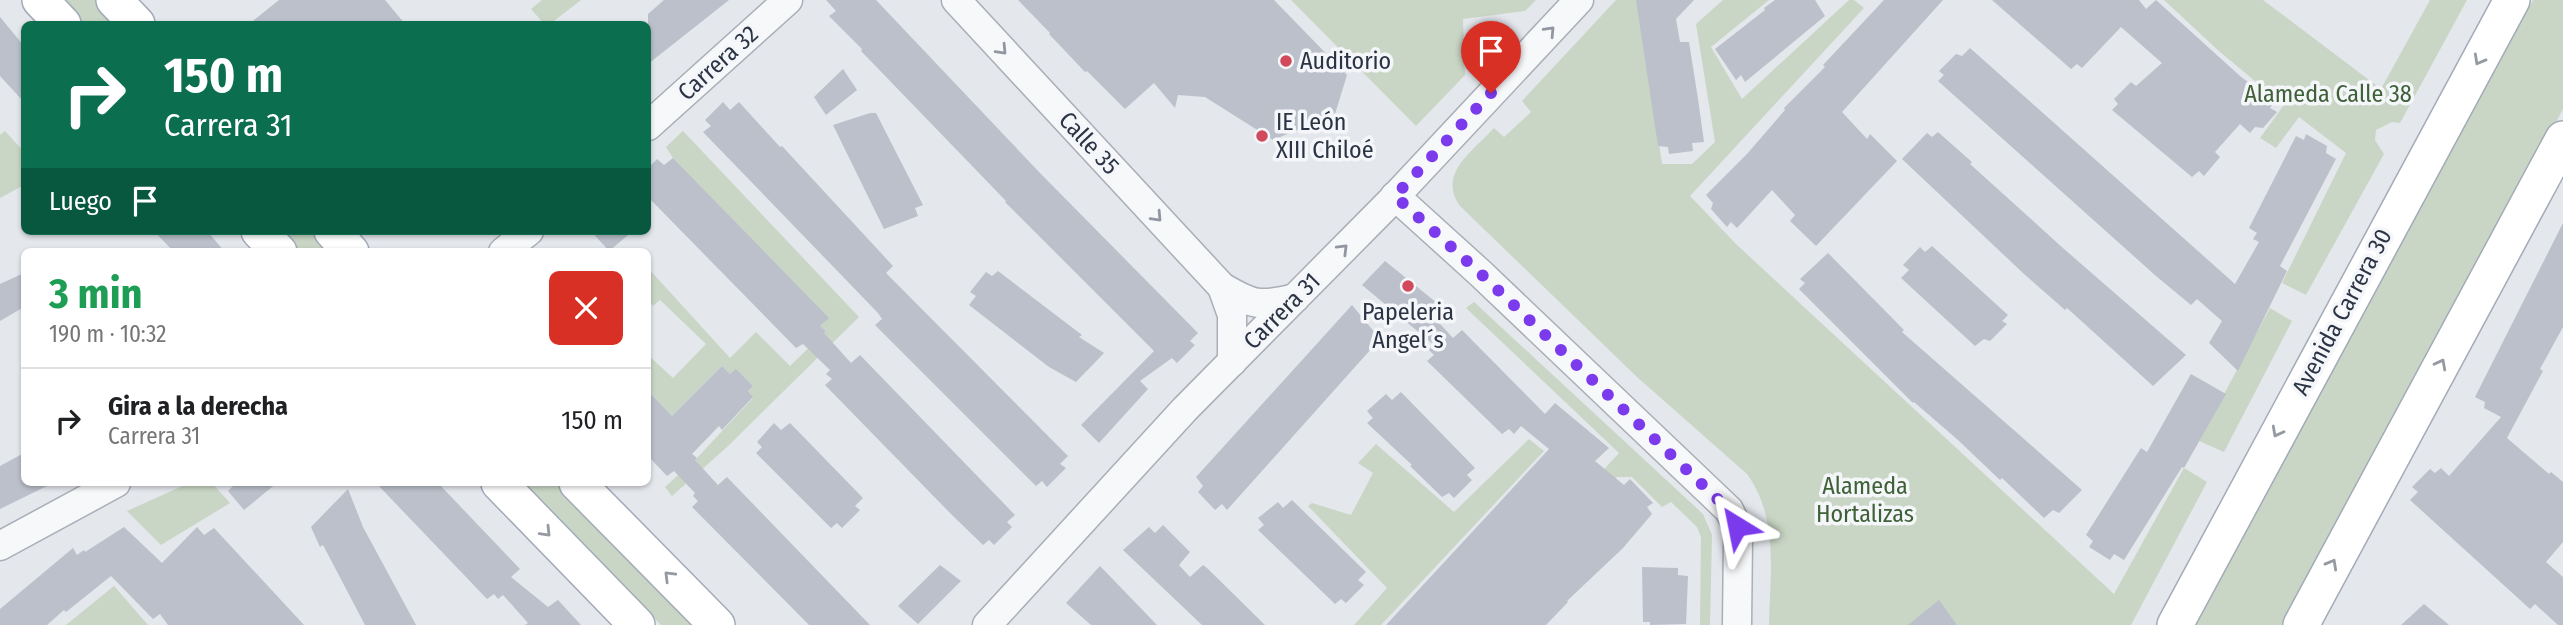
<!DOCTYPE html>
<html lang="es">
<meta charset="utf-8">
<style>
body{margin:0;font-family:"Fira Sans Condensed",sans-serif;background:#f2f2f2;color:#202124;height:100vh;display:flex;flex-direction:column;font-size:26px;white-space:nowrap}
*{box-sizing:border-box;margin:0}
p{font-size:23px;color:#757577}
.icon{flex:none;width:38px;height:38px;fill:none;stroke:currentColor;stroke-width:2;stroke-linecap:round;stroke-linejoin:round}
.map{position:relative;flex:1;overflow:hidden}
.panel{position:absolute;left:21px;top:248px;width:630px;height:238px;display:flex;flex-direction:column;background:#fff;border-radius:10px;box-shadow:0 2px 5px #0004}
.panel>*{flex:none}
.top-card{position:absolute;left:21px;top:21px;width:630px;height:214px;border-radius:10px;box-shadow:0 2px 5px #0004;background:#0b6e4f;color:#fff;overflow:hidden}
.pin{position:absolute;display:grid;place-items:center;width:60px;height:60px;color:#fff;margin:-72px -30px;border-radius:50% 50% 50% 0;rotate:-45deg;box-shadow:0 0 7px #0007}
.pin .icon{rotate:45deg}
.me{position:absolute;width:77px;margin:-38px;rotate:325deg;stroke-linejoin:round;filter:drop-shadow(0 0 5px #0008)}
.turn{display:flex;align-items:center;gap:24px;height:147px;padding:0 28px;font-size:32px}
.turn .icon{width:91px;height:91px;stroke-width:2.5}
.turn b{display:block;font-size:49px;line-height:60px}
.then{display:flex;align-items:center;height:66px;padding:0 28px;background:#0003;gap:14px;font-size:26px}
.round{display:grid;place-items:center;flex:none;width:74px;height:74px;border-radius:10px;background:#f2f2f2}
.head{display:flex;align-items:center;justify-content:space-between;height:119px;padding:0 28px}
h1{font-size:42px;font-weight:700;line-height:52px;color:#1e9e55}
ul{padding:0;list-style:none}
li{display:flex;align-items:center;gap:21px;height:105px;padding:0 28px;border-top:2px solid #e0e0e0}
li div{flex:1}
li b{display:block;font-size:26px}
li em{font-style:normal}
.map>svg:first-child{display:block}
.green{fill:#c9d6c5}
.building{fill:#bbc0ca}
.lines{fill:none;stroke-linecap:round;stroke-linejoin:round}
.minor-casing{stroke:#a9aeb7;stroke-width:31}
.major-casing{stroke:#a3abb8;stroke-width:38}
.minor{stroke:#f7f8fa;stroke-width:28}
.major{stroke:#fff;stroke-width:35}
.oneway{stroke:#9196a0}
.oneway2{stroke:#959aa2}
.route{stroke:#7c3aed;stroke-width:12;stroke-dasharray:0 21.6}
.poi-dot{fill:#d1495b;stroke:#f4f6f9;stroke-width:2.5}
.labels{text-anchor:middle;stroke-width:7;stroke-linejoin:round;paint-order:stroke}
.poi-label{font-size:24px;fill:#2b3445;stroke:#f4f6f9;text-anchor:start}
.street-label{font-size:24px;fill:#2b3445;stroke:#f4f6f9}
.park-label{font-size:24px;fill:#3f6138;stroke:#f4f6f9}
</style>
<div class="map">
<svg width="2563" height="625" viewBox="0 0 2563 625">
<rect width="100%" height="100%" fill="#e4e7ec"/>
<g class="green">
<path d="M61,0h35l23,24h-35z"/>
<path d="M542,0h39l-31,24h-6l-13,-15z"/>
<path d="M1291,0h245l-11,11 -62,8 2,56 -49,51z"/>
<path d="M1616,0h21l25,164h30l23,-22 -19,-118 27,-24h46l-58,47 31,52 107,-99h5l10,8 -174,188 47,49 377,349 70,-126 23,14 -76,143h-362c1,-51 10,-107 -22,-151l-110,-97 -177,-171c-23,-32 13,-55 34,-78l10,9 27,-25 -9,-11z"/>
<path d="M2164,0h99l118,89 49,-89h37l-67,123 -8,-1 -16,8 -1,10 9,14 -78,141 -24,-12 64,-130 -47,-36 -23,31 -16,-10 24,-33 -64,-53z"/>
<path d="M2533,0h30v109l-280,516h-91z"/>
<path d="M5,131l19,21v33l-24,13v-63z"/>
<path d="M683,131l176,186 -132,130 -55,49 -7,-9 32,-29 56,-60 -5,-7 5,-5 -17,-16 -6,4 -8,-8 -50,50 -24,-25v-36l25,23 33,-34 -46,-44 -7,6 -5,-6v-32l82,90 26,-26 34,34 36,-35 -6,-5 8,-8 -155,-160 -7,-11z"/>
<path d="M277,231h34l19,21h-33z"/>
<path d="M1474,302l229,212 9,21 -2,90h-10l1,-88 -4,-10 -26,-25 -9,5 -30,-30h-15l-139,148h-17l158,-172 -153,-145z"/>
<path d="M2270,308l22,13 -68,131 -25,-11z"/>
<path d="M1529,439l15,12 -163,174h-27l33,-37 -79,-82 4,-3 39,12 22,-42 -15,-10 18,-19 78,68z"/>
<path d="M189,483h23l18,20 -69,42 -34,-34z"/>
<path d="M521,483h34l141,142h-35z"/>
<path d="M114,586l34,39h-82z"/>
</g>
<g class="building">
<path d="M279,0h106l20,24h-156z"/>
<path d="M664,0h65l-81,64v-50z"/>
<path d="M826,0h50l163,172 159,161 -8,8 5,4 -18,18 -5,-5 -32,23 8,8 -49,54 -18,-18 73,-74 -149,-149 1,-1 -145,-150 1,-2 -33,-33 7,-5z"/>
<path d="M1018,0h256l73,75 -12,39 -62,26 -68,-43 -27,-2 -3,13 -21,-25 -29,26 -38,-38 -2,1 -36,-38 1,-1z"/>
<path d="M1636,0h58l-18,19 4,23h9l9,57 6,43 -12,1 1,8 -24,3 -1,-7 -10,-1z"/>
<path d="M1775,0h40l10,16 -80,66 -4,-7 -5,5 -21,-31 50,-39 -1,-2z"/>
<path d="M1884,0h59l-101,112 25,27 3,-5 27,27 -81,85 -26,-25 5,-6 -23,-25 -35,38 -6,-6 -4,5 -16,-18 2,-6 -7,-8 41,-41 38,-44 -1,-2 41,-41 -2,-2z"/>
<path d="M1992,0h147l7,9 10,-9 84,76 34,26 -4,6 7,4 -14,16 -8,-1 -5,6 -10,-9 -25,28 5,5 -16,19 -5,-5 -7,6 -80,-67 6,-6 -4,-5 17,-17 5,4 26,-23 -41,-36 -39,41 -5,-4 -6,5z"/>
<path d="M0,17l24,29v56l-24,-26z"/>
<path d="M1970,48l265,236 24,-42 -6,-3 4,-6 -8,-5 47,-92 8,4 2,-6 21,12 -1,7 10,6 -56,107 7,5 -49,100 -29,-28 13,-22 -25,-22 -6,6 -35,-29 -218,-195 6,-6 -5,-4 17,-17 6,2z"/>
<path d="M843,69l14,21 -31,25 -12,-18z"/>
<path d="M723,102l7,8 9,-8 41,45 2,-1 111,120 -7,7 182,183 -8,8 6,4 -19,19 -5,-6 -6,5 -161,-161 7,-6 -4,-6 -175,-181 8,-6 -6,-6z"/>
<path d="M870,113h6l47,92 -8,3 3,8 -34,13 -51,-104z"/>
<path d="M1938,132l34,30 -2,2 94,85 122,106 -33,31 -86,-78 -2,2 -42,-37 -121,-114 25,-26 5,4z"/>
<path d="M673,158l156,160 -9,8 6,5 -2,2 27,30 9,-8 155,160 -8,7 5,5 -18,18 -5,-5 -6,5 -33,-32 -125,-128 7,-6 -6,-5 4,-4 -27,-26 -7,4 -148,-151v-29l9,-9 7,6z"/>
<path d="M2563,223v104l-23,42 3,2 -36,67 42,36 2,-2 12,10v60l-17,20 17,15v48h-5l-23,-21 -5,5 -120,-109 8,-8 -6,-5 18,-18 5,4 6,-5 8,8 52,-59 -17,-9 1,-6 -10,-5z"/>
<path d="M154,231h53l18,21h-51z"/>
<path d="M591,231h42l-24,20z"/>
<path d="M1932,246l76,69 -6,6 5,3 -17,17 -6,-2 -9,7 -74,-68 8,-8 -6,-5 17,-18 5,5z"/>
<path d="M1828,253l76,77 -2,2 180,158 -23,23 -6,-3 -9,8 -42,-40 -2,2 -42,-40 -44,-38 -1,1 -114,-114 6,-6 -5,-4z"/>
<path d="M1385,261l52,42 -8,9 24,26 9,-8 83,84 10,-11 54,45 -14,13 29,24 6,-6 23,24 -6,4 5,7 -29,34 -56,53 1,1 -22,23h-160l163,-176 -28,-23 -7,8 -5,-5 -7,5 -75,-73 7,-6 -6,-6 5,-5 -71,-59z"/>
<path d="M998,271l84,64 -3,2 25,16 -28,29 -27,-15 -80,-62 7,-9 -6,-4 16,-20 6,4z"/>
<path d="M24,273v34l-24,14v-37z"/>
<path d="M1352,305l28,34 -153,171 -5,-6 -7,6 -17,-18 5,-6 -7,-9z"/>
<path d="M722,366l8,8 6,-5 17,17 -5,5 5,6 -31,33 -3,-4 -27,28 5,4 -2,2 23,25 9,-8 143,148h-61l-117,-118 6,-6 -5,-5 2,-3 -21,-22 -7,5 -19,-20v-65l24,25z"/>
<path d="M2191,374l35,20 -42,74 -2,-1 -58,93 -10,-6 -4,6 -21,-13 4,-6 -7,-6 55,-87 6,4z"/>
<path d="M1401,392l74,76 -8,7 5,5 -18,18 -5,-5 -7,4 -32,-31 2,-1 -45,-42 6,-5 -6,-7 19,-17 6,6z"/>
<path d="M774,423l7,7 9,-7 73,75 -8,8 5,4 -18,18 -5,-5 -6,5 -75,-75 6,-6 -5,-5z"/>
<path d="M24,453v30h29l-53,26v-43z"/>
<path d="M236,483h41l-33,27 -16,-19z"/>
<path d="M376,483h62l82,86 -9,8 37,30 10,-7 23,25h-56l3,-2 -25,-28 -5,4 -4,-5 -7,5z"/>
<path d="M348,489l15,38 53,98h-51l-42,-80 -3,2 -9,-20z"/>
<path d="M1292,500l74,72 -8,8 6,5 -18,18 -5,-4 -6,5 -77,-74 6,-5 -6,-7 20,-16 5,6z"/>
<path d="M1163,525l27,27 -11,13 11,12 13,-12 4,3 58,57h-63l-79,-75 26,-23 6,6z"/>
<path d="M124,527l38,36 35,-36 7,8 10,-7 90,97h-136l-8,-11 -7,5 -42,-43 -45,36 -2,-2 -17,15h-47v-16l73,-61 4,7 7,-5 1,2z"/>
<path d="M940,565l21,16 -43,43 -20,-18z"/>
<path d="M1100,566l57,59h-66l-25,-22z"/>
<path d="M1642,567l36,1v7l10,1 -2,48 -36,1v-3h-7z"/>
<path d="M1939,600l18,25h-49z"/>
<path d="M2424,604l25,21h-48z"/>
</g>
<g class="lines">
<g class="minor-casing">
<g id="minor">
<path d="M956,0l266,287c31,18 37,20 73,11"/>
<path d="M648,126l140,-126"/>
<path d="M1395,196l84,76 250,238 8,16 1,12 -1,87"/>
<path d="M503,252l26,-21"/>
<path d="M1222,287l10,28v47"/>
<path d="M0,546l116,-63"/>
<path d="M987,625l198,-216 205,-207 189,-202"/>
</g>
</g>
<g class="major-casing">
<g id="major">
<path d="M40,0l23,24"/>
<path d="M114,0l23,24"/>
<path d="M259,231l20,21"/>
<path d="M332,231l19,21"/>
<path d="M499,483l138,142"/>
<path d="M577,483l140,142"/>
<path d="M2175,625l337,-625"/>
<path d="M2301,625l262,-486"/>
</g>
</g>
<use href="#minor" class="minor"/>
<use href="#major" class="major"/>
</g>
<defs><path id="oneway-chevron" d="M-2-3.5L2.5 0L-2 3.5" fill="none" stroke-width="1.6" stroke-linecap="round" stroke-linejoin="round" transform="scale(1.75)"/></defs>
<g class="oneway">
<use href="#oneway-chevron" transform="translate(1550 31) rotate(-47)"/>
<use href="#oneway-chevron" transform="translate(1002 50) rotate(47)"/>
<use href="#oneway-chevron" transform="translate(1157 217) rotate(47)"/>
<use href="#oneway-chevron" transform="translate(1343 249) rotate(-45)"/>
</g>
<g class="oneway2">
<use href="#oneway-chevron" transform="translate(2479 60) rotate(119)"/>
<use href="#oneway-chevron" transform="translate(2441 364) rotate(-62)"/>
<use href="#oneway-chevron" transform="translate(2277 432) rotate(118)"/>
<use href="#oneway-chevron" transform="translate(546 532) rotate(46)"/>
<use href="#oneway-chevron" transform="translate(2332 564) rotate(-61)"/>
<use href="#oneway-chevron" transform="translate(669 576) rotate(-135)"/>
</g>
<g class="lines">
<path class="route" d="M1491,93l-96,103 84,76 250,238 8,16"/>
</g>
<g class="poi-dot">
<circle cx="1286" cy="61" r="7"/>
<circle cx="1262" cy="136" r="7"/>
<circle cx="1408" cy="286" r="7"/>
</g>
<g class="labels">
<g class="poi-label">
<text x="1300" y="69">Auditorio</text>
<text x="1276" y="130">IE León<tspan x="1276" dy="28">XIII Chiloé</tspan></text>
<text x="1408" y="320" text-anchor="middle">Papeleria<tspan x="1408" dy="28">Angel´s</tspan></text>
</g>
<g class="street-label">
<text transform="translate(718 63) rotate(-42)" y="8">Carrera 32</text>
<text transform="translate(1089 143) rotate(47)" y="8">Calle 35</text>
<text transform="translate(1282 311) rotate(-45)" y="8">Carrera 31</text>
<text transform="translate(2342 312) rotate(-62)" y="8">Avenida Carrera 30</text>
</g>
<g class="park-label">
<text x="2328" y="102">Alameda Calle 38</text>
<text x="1865" y="494">Alameda<tspan x="1865" dy="28">Hortalizas</tspan></text>
</g>
</g>
</svg>
<div class="pin" style="left:1491px;top:93px;background:#d93025"><svg class="icon" aria-label="arrive" viewBox="0 0 24 24"><path d="M6 21V4h12l-3 4 3 4H6"/></svg></div>
<svg class="me" style="left:1737px;top:526px" viewBox="-20 -20 40 40"><path d="M0-17L14 15 0 8-14 15z" fill="#7c3aed" stroke="#fff" stroke-width="4"/></svg>
<div class="top-card">
<div class="turn"><svg class="icon" aria-label="right" viewBox="0 0 24 24"><path d="M7 20v-9h11M14 6l5 5-5 5"/></svg><div><b>150 m</b>Carrera 31</div></div>
<div class="then">Luego<svg class="icon" aria-label="arrive" viewBox="0 0 24 24"><path d="M6 21V4h12l-3 4 3 4H6"/></svg></div>
</div>
<section class="panel">
<div class="head"><div><h1>3 min</h1><p>190 m · 10:32</p></div><a class="round" style="background:#d93025;color:#fff"><svg class="icon" aria-label="close" viewBox="0 0 24 24"><path d="M6 6l12 12M18 6L6 18"/></svg></a></div>
<ul>
<li><svg class="icon" aria-label="right" viewBox="0 0 24 24"><path d="M7 20v-9h11M14 6l5 5-5 5"/></svg><div><b>Gira a la derecha</b><p>Carrera 31</p></div><em>150 m</em></li>
</ul>
</section>
</div>
